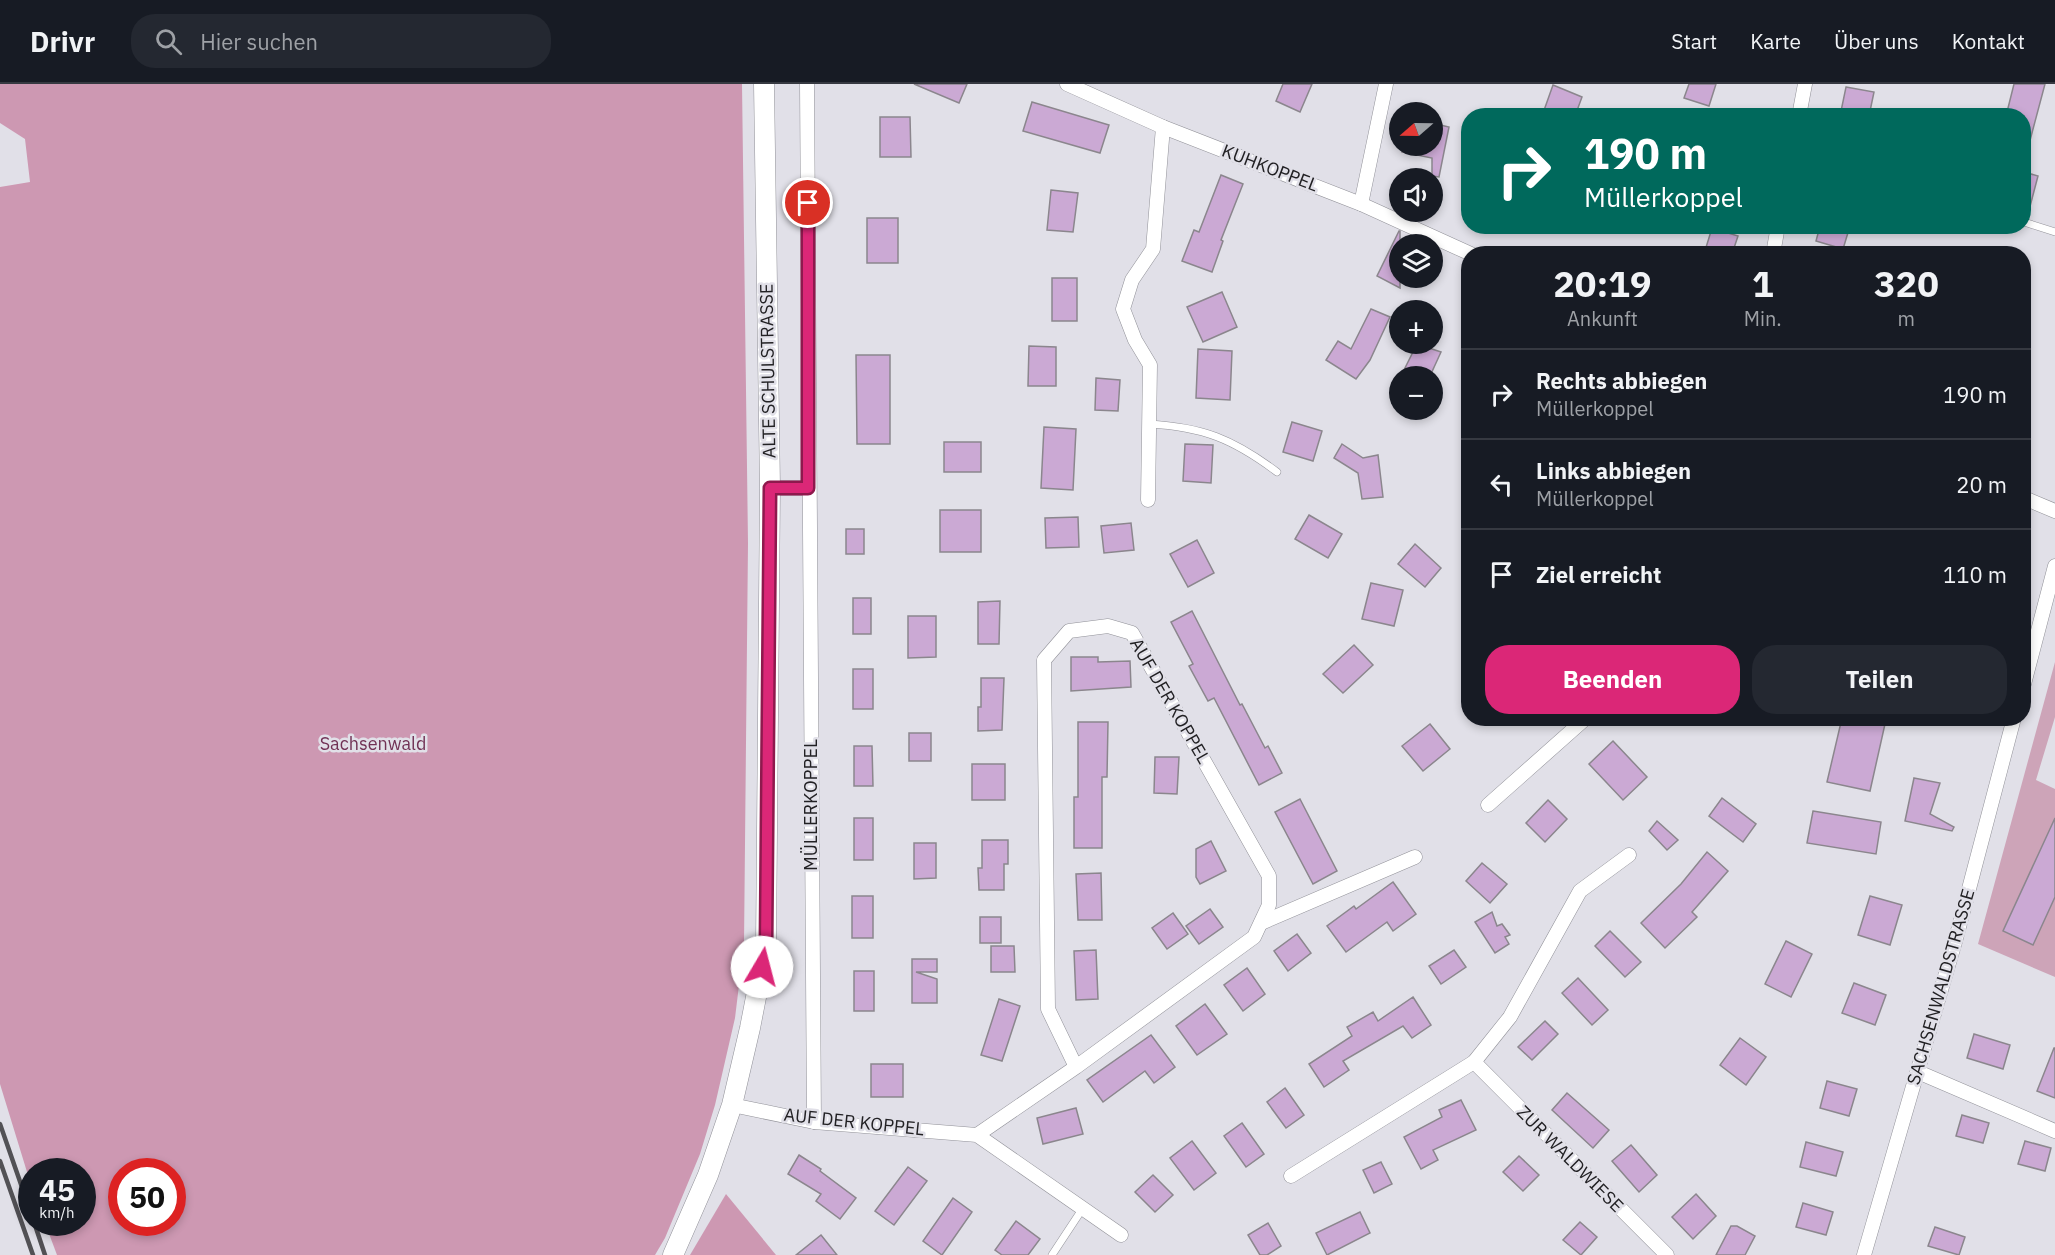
<!DOCTYPE html>
<html lang="de">
<meta charset="utf-8">
<style>
body{margin:0;font-family:"IBM Plex Sans",sans-serif;background:#242831;color:#f1f3f6;height:100vh;display:flex;flex-direction:column;font-size:22px;white-space:nowrap}
*{box-sizing:border-box;margin:0}
p{font-size:20px;color:#9ea1a6}
.icon{flex:none;width:33px;height:33px;fill:none;stroke:currentColor;stroke-width:2;stroke-linecap:round;stroke-linejoin:round}
.map{position:relative;flex:1;overflow:hidden}
.details{position:absolute;left:1461px;top:162px;width:570px;height:480px;display:flex;flex-direction:column;background:#171b24;border-radius:24px;box-shadow:0 3px 9px #0003}
.details>*{flex:none}
.top-card{position:absolute;left:1461px;top:24px;width:570px;height:126px;border-radius:24px;box-shadow:0 3px 9px #0003;background:#00695c;color:#fff;overflow:hidden}
.needle{width:39px;rotate:250deg}
.controls{position:absolute;left:1389px;top:18px;display:grid;gap:12px}
.controls a{display:grid;place-items:center;width:54px;height:54px;border-radius:50%;background:#171b24;box-shadow:0 3px 9px #0003;font-size:30px}
.speed{position:absolute;left:18px;top:1074px;display:flex;gap:12px;font-size:30px;font-weight:700;text-align:center}
.speed>*{display:grid;place-content:center;width:78px;height:78px;border-radius:50%;background:#171b24;box-shadow:0 3px 9px #0003;line-height:1}
.speed small{font-size:15px;font-weight:400}
.speed .limit{border:9px solid #d22;background:#fff;color:#111}
.pin{position:absolute;display:grid;place-items:center;width:51px;height:51px;color:#fff;margin:-26px;border:3px solid #fff;border-radius:50%;box-shadow:0 2px 6px #0007}
.me{position:absolute;width:66px;margin:-33px;rotate:8deg;stroke-linejoin:round;filter:drop-shadow(0 0 4px #0008)}
.turn{display:flex;align-items:center;gap:21px;height:126px;padding:0 24px;font-size:27px}
.turn .icon{width:78px;height:78px;stroke-width:2.5}
.turn b{display:block;font-size:42px;line-height:51px}
.eta{display:flex;justify-content:space-evenly;align-items:center;height:102px;text-align:center}
.eta b{font-size:36px;font-weight:700;line-height:42px}
.action{display:flex;gap:12px;margin-top:auto;padding:12px 24px}
.action a{flex:1;height:69px;border-radius:24px;background:#db2777;color:#fff;font-size:24px;font-weight:700;line-height:69px;text-align:center}
.action a+a{background:#242831;color:#f1f3f6}
ul{padding:0;list-style:none}
li{display:flex;align-items:center;gap:18px;height:90px;padding:0 24px;border-top:2px solid #363941}
li div{flex:1}
li b{display:block;font-size:22px}
li em{font-style:normal}
header{display:flex;align-items:center;gap:36px;box-sizing:border-box;height:84px;padding:0 30px;background:#171b24;border-bottom:2px solid #363941}
header strong{font-size:28px}
nav{display:flex;gap:33px;margin-inline-start:auto;font-size:21px}
.search{width:420px;height:54px;background:#242831;display:flex;align-items:center;gap:15px;box-sizing:border-box;padding:0 21px;border-radius:24px;color:#9ea1a6;font-size:22px}
.map>svg:first-child{display:block}
.green{fill:#cda4b8}
.forest{fill:#cd98b2;fill-rule:evenodd}
.building{fill:#cba9d4;stroke:#8b868d;stroke-width:1.5}
.lines{fill:none;stroke-linecap:round;stroke-linejoin:round}
.lane-casing{stroke:#919198;stroke-width:8}
.street-casing{stroke:#919198;stroke-width:15}
.secondary-casing{stroke:#919198;stroke-width:21}
.lane{stroke:#fff;stroke-width:7}
.street{stroke:#fff;stroke-width:14}
.secondary{stroke:#fff;stroke-width:20}
.rail{stroke:#525155;stroke-width:4.5}
.route-casing{stroke:#8e194d;stroke-width:15}
.route{stroke:#db2777;stroke-width:10}
.labels{text-anchor:middle;stroke-width:5;stroke-linejoin:round;paint-order:stroke}
.street-label{font-size:18px;fill:#222124;stroke:#e1e0e8}
.park-label{font-size:18px;fill:#713155;stroke:#e1e0e8}
</style>
<header>
<strong>Drivr</strong>
<div class="search"><svg class="icon" aria-label="search" viewBox="0 0 24 24"><circle cx="10" cy="10" r="6"/><path d="M15 15l6 6"/></svg>Hier suchen</div>
<nav><a>Start</a><a>Karte</a><a>Über uns</a><a>Kontakt</a></nav>
</header>
<div class="map">
<svg width="2055" height="1171" viewBox="0 0 2055 1171">
<rect width="100%" height="100%" fill="#e1e0e8"/>
<path class="green" d="M2055,578v55l-19,63 19,9v188l-77,-33z"/>
<g class="forest">
<path d="M0,0h742l6,459 -4,401 -9,74 -20,87 -15,49 -35,84 -10,17h-598l-12,-32 37,-1v-50h-50l-1,13 -31,-101v-897l30,-5 -5,-43 -25,-16zM122,1088h50v50h-50z"/>
<path d="M726,1110l50,61h-86z"/>
</g>
<g class="building">
<path d="M914,0h53l-8,19z"/>
<path d="M1283,0h29l-12,28 -24,-11z"/>
<path d="M1689,0h27l-7,22 -25,-8z"/>
<path d="M2014,0h31l-17,64 -4,-1v-31h-18z"/>
<path d="M1553,1l29,12 -7,19h-33z"/>
<path d="M1846,3l28,5 -5,24h-29z"/>
<path d="M1032,18l77,23 -9,28 -77,-22z"/>
<path d="M880,33h30l1,40h-31z"/>
<path d="M1432,39l17,4 -10,50 -7,-1v-18l-30,-6 1,-6h29z"/>
<path d="M2024,88l14,4 -10,38h-4z"/>
<path d="M1221,91l22,9 -22,56 2,1 -11,31 -30,-11 12,-31 5,2z"/>
<path d="M1051,106l27,3 -5,39 -26,-2z"/>
<rect x="867" y="134" width="31" height="45"/>
<path d="M1820,142h30l-7,23 -27,-8z"/>
<path d="M1712,144l26,8 -6,18h-28z"/>
<path d="M1399,147h1v57l-23,-12z"/>
<rect x="1052" y="194" width="25" height="43"/>
<path d="M1222,208l15,35 -34,15 -16,-35z"/>
<path d="M1371,225l19,8 -20,43 -14,19 -30,-19 12,-19 13,8z"/>
<path d="M1417,260l24,8 -11,24h-29z"/>
<path d="M1029,262l27,1v39h-28z"/>
<path d="M1198,265l34,2 -2,49 -34,-2z"/>
<path d="M856,271h34v89h-33z"/>
<path d="M1096,294l24,2 -2,31 -23,-1z"/>
<path d="M1292,338l30,9 -9,30 -30,-9z"/>
<path d="M1044,343l32,2 -3,61 -32,-2z"/>
<rect x="944" y="358" width="37" height="30"/>
<path d="M1185,360l28,1 -2,38 -28,-2z"/>
<path d="M1342,360l21,14 15,-3 5,42 -21,2 -4,-26 -24,-15z"/>
<rect x="940" y="426" width="41" height="42"/>
<path d="M1309,431l33,19 -14,24 -33,-19z"/>
<path d="M1078,433l1,30 -33,1 -1,-30z"/>
<path d="M1131,439l3,27 -30,3 -3,-27z"/>
<rect x="846" y="445" width="18" height="25"/>
<path d="M1197,456l17,33 -26,14 -18,-33z"/>
<path d="M1415,460l26,24 -16,19 -27,-23z"/>
<path d="M1371,499l32,7 -9,36 -32,-7z"/>
<rect x="853" y="514" width="18" height="36"/>
<path d="M1000,517l-1,43h-21v-42z"/>
<path d="M1192,527l48,94 2,-1 23,44 3,-2 14,27 -23,12 -45,-87 -6,3 -19,-35 4,-2 -22,-42z"/>
<path d="M908,532h28v41l-28,1z"/>
<path d="M1354,561l19,20 -30,28 -20,-19z"/>
<path d="M1071,573h27v5l32,-1 1,26 -60,4z"/>
<rect x="853" y="585" width="20" height="40"/>
<path d="M981,594h23l-2,52 -24,1v-24h3z"/>
<path d="M1842,634h18l25,6 -15,67 -43,-9z"/>
<path d="M1078,638h30l-1,55h-5v71h-28v-51h4z"/>
<path d="M1430,640l20,25 -27,22 -21,-25z"/>
<rect x="909" y="649" width="22" height="28"/>
<path d="M1613,657l34,36 -24,23 -34,-36z"/>
<path d="M854,662h18l1,40h-19z"/>
<path d="M1155,673h24l-2,37 -23,-1z"/>
<rect x="972" y="680" width="33" height="36"/>
<path d="M1914,694l26,5 -10,31 24,13 -2,4 -47,-10z"/>
<path d="M1722,714l34,26 -13,18 -34,-26z"/>
<path d="M1300,715l37,72 -24,13 -38,-72z"/>
<path d="M1548,716l19,19 -22,23 -19,-19z"/>
<path d="M1813,727l68,11 -5,32 -69,-11z"/>
<rect x="854" y="734" width="19" height="42"/>
<path d="M2055,734v79l-22,48 -30,-14z"/>
<path d="M1657,737l21,19 -11,10 -18,-19z"/>
<path d="M982,756h26v24h-4v26h-25l-1,-22h4z"/>
<path d="M1211,757l15,30 -26,13 -4,-7v-28z"/>
<path d="M914,759h22v35l-22,1z"/>
<path d="M1707,768l21,19 -36,41 5,5 -32,31 -24,-25 40,-39z"/>
<path d="M1482,779l25,21 -17,19 -24,-22z"/>
<path d="M1101,789l1,47h-24l-2,-46z"/>
<path d="M1393,798l23,32 -23,17 -6,-9 -41,30 -19,-26 27,-20 2,3z"/>
<rect x="852" y="812" width="21" height="42"/>
<path d="M1870,812l32,9 -12,40 -32,-10z"/>
<path d="M1210,825l13,18 -24,17 -13,-18z"/>
<path d="M1492,828l5,14 5,-2 8,11 -5,2 4,7 -14,9 -20,-31z"/>
<path d="M1173,829l15,21 -21,15 -15,-21z"/>
<rect x="980" y="833" width="21" height="26"/>
<path d="M1610,847l31,31 -16,15 -30,-31z"/>
<path d="M1297,850l14,19 -23,18 -14,-20z"/>
<path d="M1786,857l26,13 -21,43 -26,-13z"/>
<path d="M991,862h23l1,26h-24z"/>
<path d="M1096,866l2,49 -22,1 -2,-49z"/>
<path d="M1454,866l12,17 -25,17 -12,-18z"/>
<path d="M912,875h25v13h-21l21,7v24h-25z"/>
<path d="M1247,884l18,26 -22,17 -19,-26z"/>
<rect x="854" y="887" width="20" height="40"/>
<path d="M1578,894l30,32 -16,15 -30,-32z"/>
<path d="M1854,899l32,12 -11,30 -33,-12z"/>
<path d="M1413,913l18,28 -19,13 -9,-12 -60,35 6,9 -25,17 -15,-23 43,-28 -5,-9 26,-15 5,9z"/>
<path d="M999,915l21,7 -18,55 -21,-6z"/>
<path d="M1205,920l22,30 -30,21 -21,-29z"/>
<path d="M1545,937l13,13 -26,26 -14,-13z"/>
<path d="M1974,950l36,11 -7,24 -36,-11z"/>
<path d="M1151,951l24,32 -21,16 -9,-12 -42,31 -16,-22z"/>
<path d="M1740,954l26,19 -20,28 -26,-20z"/>
<path d="M2054,964h1v50l-18,-7z"/>
<rect x="871" y="980" width="32" height="33"/>
<path d="M1827,997l30,8 -8,27 -29,-8z"/>
<path d="M1285,1004l19,27 -18,13 -19,-26z"/>
<path d="M1567,1009l42,37 -16,18 -41,-38z"/>
<path d="M1461,1016l15,30 -43,20 5,10 -17,9 -17,-32 38,-20 -3,-7z"/>
<path d="M1076,1024l7,26 -40,10 -6,-26z"/>
<path d="M1962,1031l27,8 -6,20 -27,-7z"/>
<path d="M1242,1039l22,31 -18,13 -22,-31z"/>
<path d="M1192,1057l24,32 -22,17 -24,-32z"/>
<path d="M2025,1057l26,7 -6,23 -27,-7z"/>
<path d="M1806,1058l37,10 -7,24 -36,-9z"/>
<path d="M1631,1061l26,30 -18,17 -27,-31z"/>
<path d="M799,1071l22,14 -1,2 36,27 -16,21 -24,-18 5,-7 -33,-20z"/>
<path d="M1519,1072l20,19 -16,16 -20,-19z"/>
<path d="M1381,1078l11,22 -18,9 -11,-23z"/>
<path d="M908,1083l19,14 -33,44 -19,-14z"/>
<path d="M1153,1091l20,20 -18,17 -20,-20z"/>
<path d="M1696,1110l20,22 -23,23 -21,-22z"/>
<path d="M953,1114l19,14 -30,43 -19,-14z"/>
<path d="M1803,1119l30,9 -7,23 -30,-8z"/>
<path d="M1360,1128l10,21 -43,22 -11,-22z"/>
<path d="M1016,1137l24,18 -12,16h-26l-7,-5z"/>
<path d="M1580,1138l17,15 -16,18 -18,-15z"/>
<path d="M1268,1139l13,23 -14,9h-7l-12,-20z"/>
<path d="M1731,1142h6l18,10 -10,19h-29z"/>
<path d="M1935,1143l30,10 -6,18 -31,-9z"/>
<path d="M821,1151l16,20h-41z"/>
</g>
<g class="lines">
<g class="lane-casing">
<g id="lane">
<path d="M2024,138l31,10"/>
<path d="M1149,340c54,3 84,15 128,48"/>
<path d="M1052,1171l31,-47"/>
</g>
</g>
<g class="street-casing">
<g id="street">
<path d="M807,0l7,1038"/>
<path d="M1067,0l96,43 198,77 110,50"/>
<path d="M1799,32l6,-32"/>
<path d="M1361,120l25,-120"/>
<path d="M1773,170l5,-28"/>
<path d="M770,404h39"/>
<path d="M2024,414l31,13"/>
<path d="M1148,416l2,-135 -15,-25 -12,-31 9,-29 21,-31 10,-122"/>
<path d="M2024,600l31,-118"/>
<path d="M1488,721l98,-87"/>
<path d="M1261,839l154,-66"/>
<path d="M1474,978l193,193"/>
<path d="M1918,988l137,59"/>
<path d="M732,1021l82,17 163,13 144,100"/>
<path d="M977,1051l99,-68 178,-130 15,-32v-29l-137,-243 -24,-7 -39,5 -25,29 4,349 28,58"/>
<path d="M1291,1092l183,-114 36,-45 70,-126 49,-36"/>
<path d="M1864,1171l91,-313 59,-224"/>
</g>
</g>
<g class="secondary-casing">
<path id="secondary" d="M673,1171l35,-80 24,-70 18,-77 16,-82 4,-458 -6,-404"/>
</g>
<use href="#lane" class="lane"/>
<use href="#street" class="street"/>
<use href="#secondary" class="secondary"/>
<g class="rail">
<path d="M0,1040l32,92"/>
<path d="M0,1077l33,94"/>
<path d="M34,1138l11,33"/>
</g>
</g>
<g class="lines">
<g class="route-casing">
<path id="route" d="M762,883l4,-21 4,-458h38v-285"/>
</g>
<use href="#route" class="route"/>
</g>
<g class="labels">
<g class="street-label">
<text transform="translate(1270 84) rotate(21)" y="6">KUHKOPPEL</text>
<text transform="translate(768 287) rotate(-91)" y="6">ALTE SCHULSTRASSE</text>
<text transform="translate(1170 617) rotate(60)" y="6">AUF DER KOPPEL</text>
<text transform="translate(811 721) rotate(-90)" y="6">MÜLLERKOPPEL</text>
<text transform="translate(1941 903) rotate(-74)" y="6">SACHSENWALDSTRASSE</text>
<text transform="translate(854 1038) rotate(6)" y="6">AUF DER KOPPEL</text>
<text transform="translate(1570 1075) rotate(45)" y="6">ZUR WALDWIESE</text>
</g>
<g class="park-label">
<text x="373" y="666">Sachsenwald</text>
</g>
</g>
</svg>
<div class="controls">
<a><svg class="needle" viewBox="-14 -14 28 28"><path d="M0-13l5 13h-10z" fill="#e53935"/><path d="M0 13l5-13h-10z" fill="#9ea1a6"/></svg></a>
<a><svg class="icon" aria-label="sound" viewBox="0 0 24 24"><path d="M4 9h4l5-4v14l-5-4H4zM17 9q2 3 0 6"/></svg></a>
<a><svg class="icon" aria-label="layers" viewBox="0 0 24 24"><path d="M12 4l9 5-9 5-9-5zM3 14l9 5 9-5"/></svg></a>
<a>+</a>
<a>−</a>
</div>
<div class="speed"><div>45<small>km/h</small></div><div class="limit">50</div></div>
<div class="pin" style="left:808px;top:119px;background:#d93025"><svg class="icon" aria-label="arrive" viewBox="0 0 24 24"><path d="M6 21V4h12l-3 4 3 4H6"/></svg></div>
<svg class="me" style="left:762px;top:883px" viewBox="-20 -20 40 40"><circle r="19" fill="#fff"/><path d="M0-13L10 11 0 6-10 11z" fill="#db2777"/></svg>
<div class="top-card">
<div class="turn"><svg class="icon" aria-label="right" viewBox="0 0 24 24"><path d="M7 20v-9h11M14 6l5 5-5 5"/></svg><div><b>190 m</b>Müllerkoppel</div></div>
</div>
<section class="details">
<div class="eta">
<div><b>20:19</b><p>Ankunft</p></div>
<div><b>1</b><p>Min.</p></div>
<div><b>320</b><p>m</p></div>
</div>
<ul>
<li><svg class="icon" aria-label="right" viewBox="0 0 24 24"><path d="M7 20v-9h11M14 6l5 5-5 5"/></svg><div><b>Rechts abbiegen</b><p>Müllerkoppel</p></div><em>190 m</em></li>
<li><svg class="icon" aria-label="left" viewBox="0 0 24 24"><path d="M17 20v-9H6M10 6l-5 5 5 5"/></svg><div><b>Links abbiegen</b><p>Müllerkoppel</p></div><em>20 m</em></li>
<li><svg class="icon" aria-label="arrive" viewBox="0 0 24 24"><path d="M6 21V4h12l-3 4 3 4H6"/></svg><div><b>Ziel erreicht</b></div><em>110 m</em></li>
</ul>
<div class="action"><a>Beenden</a><a>Teilen</a></div>
</section>
</div>
